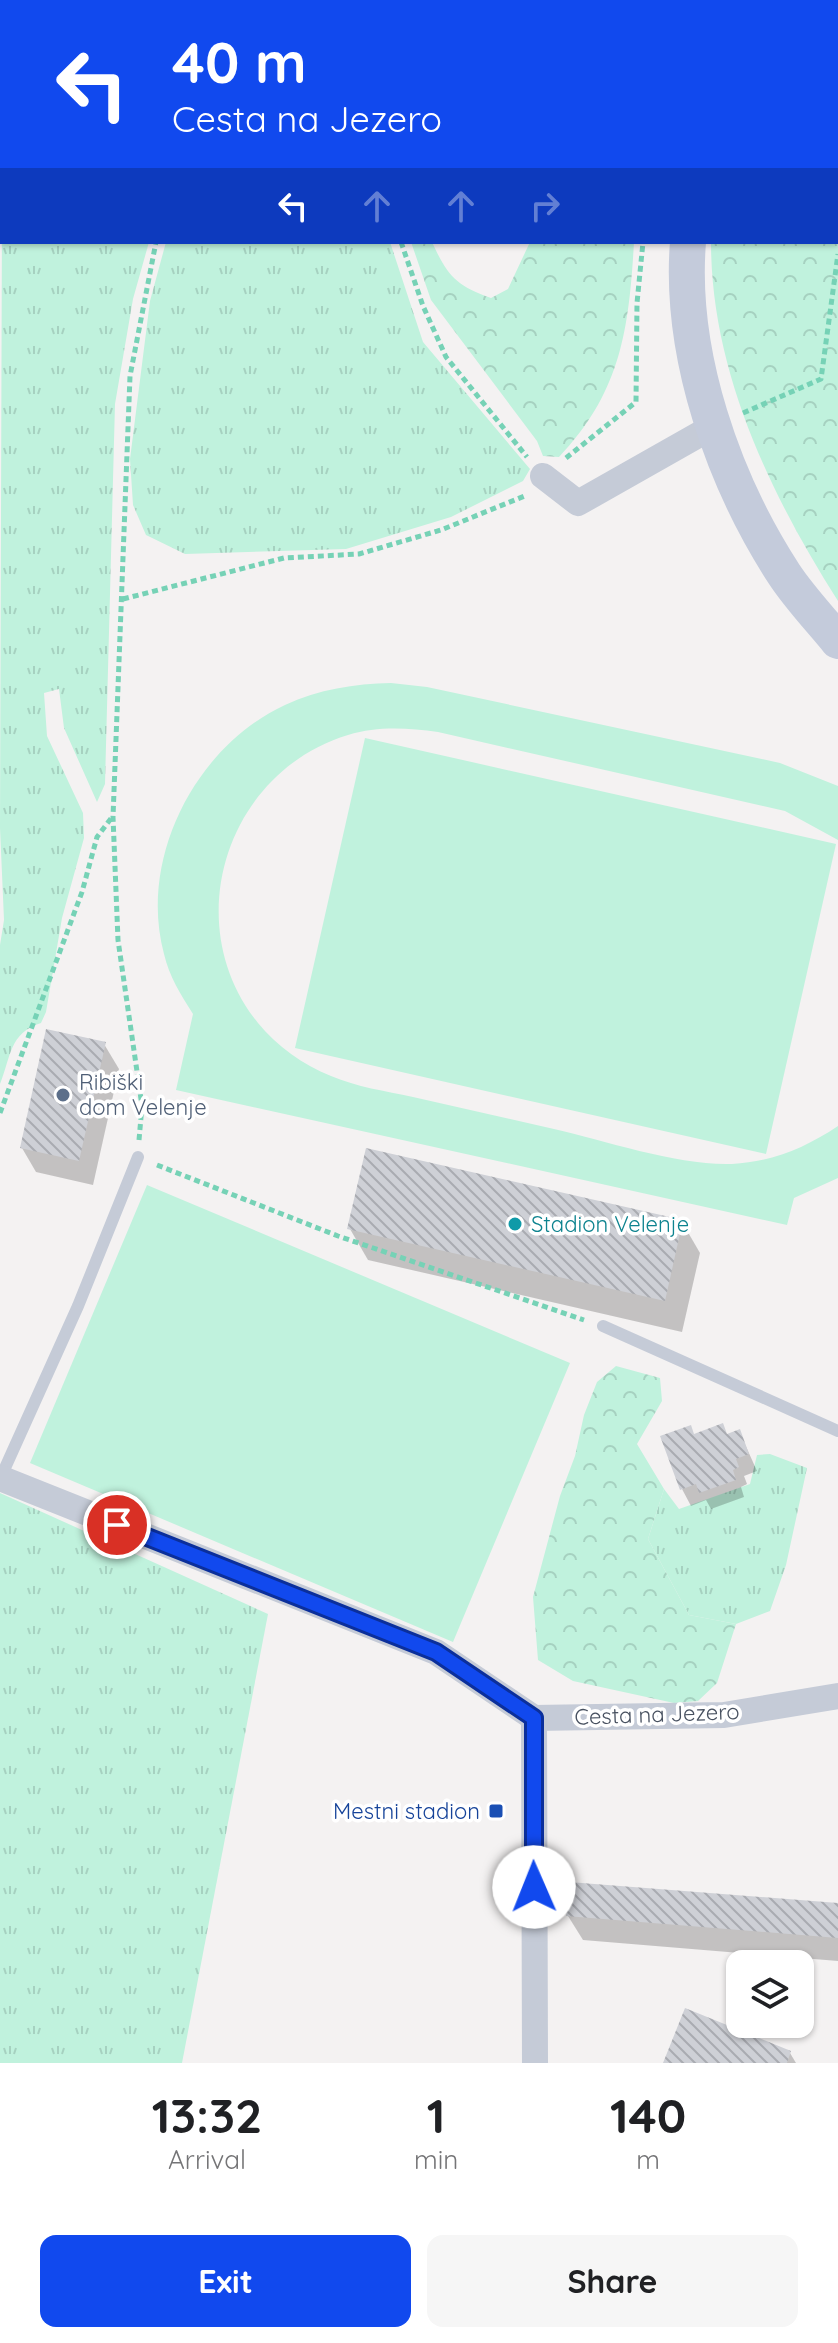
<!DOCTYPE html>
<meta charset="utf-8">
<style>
body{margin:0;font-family:Quicksand,sans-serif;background:#f6f6f6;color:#202124;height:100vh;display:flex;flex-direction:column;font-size:30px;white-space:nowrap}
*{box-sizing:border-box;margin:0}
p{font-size:26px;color:#757577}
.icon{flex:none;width:44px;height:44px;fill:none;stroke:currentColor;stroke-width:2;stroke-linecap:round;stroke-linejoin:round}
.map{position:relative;height:2063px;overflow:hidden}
.side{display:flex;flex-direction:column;background:#fff;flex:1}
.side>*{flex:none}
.banner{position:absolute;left:0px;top:0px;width:838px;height:244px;box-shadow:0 2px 6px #0004;background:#1149ee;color:#fff;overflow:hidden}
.controls{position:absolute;left:726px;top:1950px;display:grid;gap:16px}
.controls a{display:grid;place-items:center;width:88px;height:88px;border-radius:16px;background:#fff;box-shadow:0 2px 6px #0004;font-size:40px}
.pin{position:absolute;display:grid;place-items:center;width:68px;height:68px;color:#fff;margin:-34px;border:4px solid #fff;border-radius:50%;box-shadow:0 2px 8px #0007}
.me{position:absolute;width:88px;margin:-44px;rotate:359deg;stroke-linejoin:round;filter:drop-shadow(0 0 6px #0008)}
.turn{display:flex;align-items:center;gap:28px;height:168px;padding:0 40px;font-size:36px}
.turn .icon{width:104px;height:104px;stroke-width:2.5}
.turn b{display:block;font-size:56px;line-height:68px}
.lanes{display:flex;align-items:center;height:76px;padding:0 40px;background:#0003;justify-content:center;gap:40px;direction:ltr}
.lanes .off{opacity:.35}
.eta{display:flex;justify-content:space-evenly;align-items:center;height:136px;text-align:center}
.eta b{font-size:48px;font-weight:700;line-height:56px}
.action{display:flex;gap:16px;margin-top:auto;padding:16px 40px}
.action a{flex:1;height:92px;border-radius:16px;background:#1149ee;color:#fff;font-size:32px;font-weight:700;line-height:92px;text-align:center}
.action a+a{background:#f6f6f6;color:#202124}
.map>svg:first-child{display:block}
.grass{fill:url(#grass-tufts)}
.forest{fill:url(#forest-crowns)}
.pitch{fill:#c0f2dd}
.water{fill:url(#water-waves)}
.shadow{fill:#0003}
.building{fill:url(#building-back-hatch)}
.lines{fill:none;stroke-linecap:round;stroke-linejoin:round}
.path{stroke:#76d2b6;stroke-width:5;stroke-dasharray:6 4;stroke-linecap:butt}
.service{stroke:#c5cbd7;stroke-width:12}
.minor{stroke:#c5cbd7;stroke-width:26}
.secondary{stroke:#c4cbdb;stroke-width:36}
.route-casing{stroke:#0b2f9b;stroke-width:20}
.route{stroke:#1149ee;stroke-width:14}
.service-dot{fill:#5c6f8a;stroke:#fff;stroke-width:3}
.culture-dot{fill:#0f9aa8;stroke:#fff;stroke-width:3}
.transit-dot{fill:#1a4fb4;stroke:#fff;stroke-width:3}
.labels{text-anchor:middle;stroke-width:7;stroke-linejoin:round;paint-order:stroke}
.service-label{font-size:22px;fill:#4e5e75;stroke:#fff;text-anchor:start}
.culture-label{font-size:22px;fill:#0d838f;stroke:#fff;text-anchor:start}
.street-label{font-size:22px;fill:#485160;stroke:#fff}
.transit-label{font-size:22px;fill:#164399;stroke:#fff;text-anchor:end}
</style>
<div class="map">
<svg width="838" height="2063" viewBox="0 0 838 2063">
<defs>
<pattern id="grass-tufts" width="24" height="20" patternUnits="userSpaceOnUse" patternTransform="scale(2)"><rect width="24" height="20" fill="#c0f2dd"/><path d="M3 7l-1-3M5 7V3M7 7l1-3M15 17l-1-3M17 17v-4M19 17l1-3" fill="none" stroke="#a6d1c0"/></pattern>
<pattern id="forest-crowns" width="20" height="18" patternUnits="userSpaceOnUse" patternTransform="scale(2)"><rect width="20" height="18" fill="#c0f2dd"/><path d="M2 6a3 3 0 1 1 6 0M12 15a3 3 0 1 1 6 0" fill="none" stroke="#a6d1c0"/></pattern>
<pattern id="water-waves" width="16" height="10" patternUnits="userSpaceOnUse" patternTransform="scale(2)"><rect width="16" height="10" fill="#8bc9f1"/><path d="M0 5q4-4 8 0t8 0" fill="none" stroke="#74a6c7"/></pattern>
<pattern id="building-back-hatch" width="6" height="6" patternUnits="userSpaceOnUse" patternTransform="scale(2)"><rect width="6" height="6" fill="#ced0d6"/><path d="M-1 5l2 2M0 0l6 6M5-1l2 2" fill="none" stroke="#a9abb1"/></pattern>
</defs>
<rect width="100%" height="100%" fill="#f4f2f2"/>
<g class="grass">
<path d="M2,205v37h147l-16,57 -18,105 -10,380 -8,18 -33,-74 -5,-39 -15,4 3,43 36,77 1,25 -22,80 -16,94 -5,11c-32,10 -30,34 -41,61v-139l4,-25 -4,-92z"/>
<path d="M166,242h224l33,100 107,127 -7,12 -72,36 -105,32 -161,5 -39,-19 -13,-30 -3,-46 20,-158z"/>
<path d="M770,1454l37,14 -21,97 -16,46 -34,13 -47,-9 -41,-76 16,-50 15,20 71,-25 7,-29z"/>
<path d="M0,1493l268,121 -86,449h-182z"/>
</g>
<g class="forest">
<path d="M318,0h371l-371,2z"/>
<path d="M769,0h69v601c-68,-107 -127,-230 -127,-359h125v-240z"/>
<path d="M411,242h21c15,33 24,44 59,56l17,-9 22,-47h104c-5,87 -13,150 -75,215l-16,-1 -6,-15 -106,-141z"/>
<path d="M616,1366l44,12 2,23 -25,43 27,45 -16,50 41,76 47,9 -19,59 -19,18 -24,2 -101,-22 -35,-21 -5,-63 27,-101 15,-40 9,-41 13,-33z"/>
</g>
<g class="pitch">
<path d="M391,683l36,4 353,76 58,23v54l-53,-29 -347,-79c-31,-4 -60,-6 -90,3 -122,37 -170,189 -90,288 19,23 45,42 73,53 26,11 54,15 82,21 47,11 94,21 141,32 52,12 126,37 178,35 40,-2 73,-16 106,-38v52l-44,20 -7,27 -611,-135 17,-76c-12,-19 -24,-38 -29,-60 -26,-96 32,-208 121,-249 34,-16 69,-21 106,-22z"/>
<path d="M365,738l471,106 -70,310 -471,-106z"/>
<path d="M147,1185l423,178 -117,279 -423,-179z"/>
</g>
<path class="water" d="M0,0h72l-70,2 -2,197z"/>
<g class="shadow">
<path d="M104,1044l15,25 -26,116 -57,-13 -14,-24z"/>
<path d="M682,1222l18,31 -18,79 -314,-72 -18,-31z"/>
<path d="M739,1431l18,40 -13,5 3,8 -6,3 3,10 -33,12 -5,-9 -15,6 -9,-17 13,-53h33z"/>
<path d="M838,1905v56l-255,-21 -15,-24z"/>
<path d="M790,2053l6,10h-131z"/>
</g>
<g class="building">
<path d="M46,1029l60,13 -27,119 -59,-13z"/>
<path d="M366,1148l317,72 -18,81 -318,-72z"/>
<path d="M723,1423l4,11 13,-5 9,25 -13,5 3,8 -6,3 3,10 -37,13 -3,-9 -16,6 -20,-54 31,-11 3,9z"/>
<path d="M569,1882l269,21v35l-272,-22z"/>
<path d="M685,2008l106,43 -4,12h-124z"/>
</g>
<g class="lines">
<g class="path">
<path d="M296,0l2,2"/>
<path d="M269,2l1,-2"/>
<path d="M678,2l1,-2"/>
<path d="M401,242l22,64 23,51 81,100"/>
<path d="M743,413l78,-34 17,-125"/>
<path d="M566,458l70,-56 1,-99 6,-61"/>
<path d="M123,599l161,-41 75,-4 82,-24 86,-35"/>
<path d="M0,1113l82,-221 15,-55 15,-20"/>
<path d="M139,1140l3,-34 -24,-166 -5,-123 17,-441 26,-134"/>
<path d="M157,1165l181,71 246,84"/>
</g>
<g class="service">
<path d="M603,1326l235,105"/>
<path d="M0,1479l78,-173 60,-149"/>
</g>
<g class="minor">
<path d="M543,476l35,27 136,-77"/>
<path d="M0,1478l436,174 98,66 190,-3 114,-19"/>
<path d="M534,1718l1,345"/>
</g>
<g class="secondary">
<path d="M731,2l1,-2"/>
<path d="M688,242c-9,112 35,238 96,332 15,23 36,45 54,67"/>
</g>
</g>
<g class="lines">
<g class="route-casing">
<path id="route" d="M117,1525l319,127 98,66v169"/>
</g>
<use href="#route" class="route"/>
</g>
<circle class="service-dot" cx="63" cy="1095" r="8"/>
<circle class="culture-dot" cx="515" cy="1224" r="8"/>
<rect class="transit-dot" x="488" y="1803" width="16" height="16" rx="4"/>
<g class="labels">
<g class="service-label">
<text x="79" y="1090">Ribiški<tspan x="79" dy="25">dom Velenje</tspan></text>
</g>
<g class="culture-label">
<text x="531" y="1232">Stadion Velenje</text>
</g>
<g class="street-label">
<text transform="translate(657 1714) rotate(-2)" y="8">Cesta na Jezero</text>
</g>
<g class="transit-label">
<text x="480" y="1819">Mestni stadion</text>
</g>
</g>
</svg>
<div class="controls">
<a><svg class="icon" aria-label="layers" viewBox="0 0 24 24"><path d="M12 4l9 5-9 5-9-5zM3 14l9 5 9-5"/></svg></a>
</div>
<div class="pin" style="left:117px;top:1525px;background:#d93025"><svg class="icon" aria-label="arrive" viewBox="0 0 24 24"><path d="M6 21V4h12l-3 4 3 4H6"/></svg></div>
<svg class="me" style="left:534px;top:1887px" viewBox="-20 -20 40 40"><circle r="19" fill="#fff"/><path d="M0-13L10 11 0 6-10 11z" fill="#1149ee"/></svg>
<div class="banner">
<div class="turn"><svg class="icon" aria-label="left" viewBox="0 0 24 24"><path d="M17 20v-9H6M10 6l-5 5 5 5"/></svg><div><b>40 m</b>Cesta na Jezero</div></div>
<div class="lanes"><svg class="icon" aria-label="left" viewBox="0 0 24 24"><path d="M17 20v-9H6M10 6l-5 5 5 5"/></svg><svg class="icon off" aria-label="ahead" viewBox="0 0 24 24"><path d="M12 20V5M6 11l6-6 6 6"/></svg><svg class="icon off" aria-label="ahead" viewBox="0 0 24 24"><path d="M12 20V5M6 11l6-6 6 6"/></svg><svg class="icon off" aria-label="right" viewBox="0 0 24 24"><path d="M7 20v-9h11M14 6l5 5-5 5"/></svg></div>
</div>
</div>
<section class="side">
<div class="eta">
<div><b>13:32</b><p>Arrival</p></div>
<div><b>1</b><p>min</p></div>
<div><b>140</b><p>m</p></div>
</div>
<div class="action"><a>Exit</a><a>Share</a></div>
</section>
